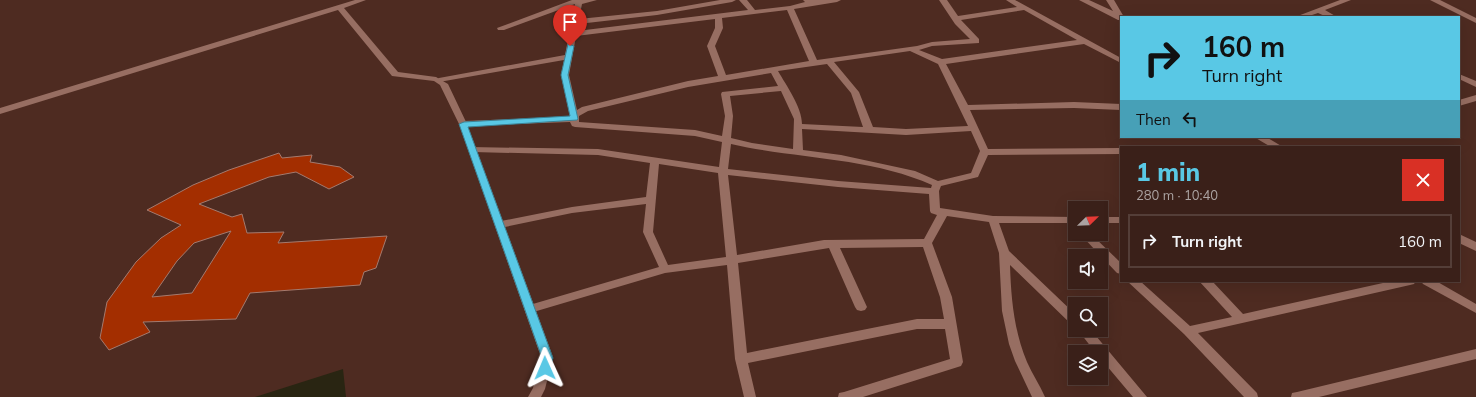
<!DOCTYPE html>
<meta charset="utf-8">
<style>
body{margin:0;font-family:Mulish,sans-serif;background:#452d26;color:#f1f3f6;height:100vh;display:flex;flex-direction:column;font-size:15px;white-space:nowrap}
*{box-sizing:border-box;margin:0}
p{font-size:13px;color:#aba3a2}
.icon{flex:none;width:22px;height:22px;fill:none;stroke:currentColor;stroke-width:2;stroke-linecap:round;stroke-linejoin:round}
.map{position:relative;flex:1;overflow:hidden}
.drawer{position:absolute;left:1120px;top:146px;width:340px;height:136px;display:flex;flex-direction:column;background:#3a2019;border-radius:0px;box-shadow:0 4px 16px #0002,0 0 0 1px #543e38}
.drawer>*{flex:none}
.guide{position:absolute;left:1120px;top:16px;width:340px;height:122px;border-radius:0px;box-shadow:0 4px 16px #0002,0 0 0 1px #543e38;background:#59c8e5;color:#111;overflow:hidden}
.needle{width:26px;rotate:67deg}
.tools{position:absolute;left:1068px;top:201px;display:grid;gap:8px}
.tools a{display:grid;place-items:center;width:40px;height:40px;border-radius:0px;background:#3a2019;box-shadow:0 4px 16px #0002,0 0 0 1px #543e38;font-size:20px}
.pin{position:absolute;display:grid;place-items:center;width:34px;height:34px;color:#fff;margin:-41px -17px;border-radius:50% 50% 50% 0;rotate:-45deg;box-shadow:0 0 4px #0007}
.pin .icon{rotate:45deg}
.me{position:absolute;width:44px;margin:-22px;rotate:359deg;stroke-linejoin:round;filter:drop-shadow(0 0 3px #0008)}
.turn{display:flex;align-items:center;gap:14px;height:84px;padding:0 16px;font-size:18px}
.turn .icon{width:52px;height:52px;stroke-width:2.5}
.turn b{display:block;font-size:28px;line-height:34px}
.then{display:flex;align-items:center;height:38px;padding:0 16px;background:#0003;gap:8px;font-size:15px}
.round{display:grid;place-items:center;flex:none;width:42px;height:42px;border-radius:0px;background:#452d26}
.headline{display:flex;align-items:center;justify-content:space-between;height:68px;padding:0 16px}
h1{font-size:24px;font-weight:800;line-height:30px;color:#59c8e5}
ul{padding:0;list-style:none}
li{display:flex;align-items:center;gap:12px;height:54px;margin:0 8px 6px;padding:0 8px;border:2px solid #543e38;border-radius:0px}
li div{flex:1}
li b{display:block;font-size:15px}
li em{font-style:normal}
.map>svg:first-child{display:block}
.water{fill:#292512}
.building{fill:#a32e00;stroke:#a47a6e;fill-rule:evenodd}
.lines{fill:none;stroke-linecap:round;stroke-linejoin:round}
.minor{fill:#976e62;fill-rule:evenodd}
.tertiary{fill:#976e62;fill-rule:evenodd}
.route{fill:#59c8e5;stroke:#3a8295}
</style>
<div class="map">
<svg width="1476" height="397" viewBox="0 0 1476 397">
<rect width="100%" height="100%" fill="#4e2b21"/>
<path class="water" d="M343,369l3,28h-91z"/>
<path class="building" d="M279,153l3,5 30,-3 -2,7 30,5 14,10 -25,12 -33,-17 -27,5 -70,27 33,13 10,-3 5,19 37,-1 -6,11 109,-7 -11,32 -12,4 -4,13 -110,8 -14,26 -93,3 7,10 -41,18 -9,-12 7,-36 29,-40 25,-24 20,-13 -34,-15 46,-25 36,-15zM231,231l-39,62 -40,4 25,-36 17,-18z"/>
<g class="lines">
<g class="minor">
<path d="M572,0h25l-15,4 -3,15 78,-8 63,-11h16l-4,2 -75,13 -79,9 -1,7 171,-21 -9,-10h8l8,10 35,-4 15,-4 -2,-2h38l-4,2 -43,7 23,51 100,-14 15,-4 38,-3 -15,-15 -16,-24h8l11,16 59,-9 -11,-7h9l106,58v5l-37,-19 -138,20 22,41 106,-3 47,2v6l-47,-2 -104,2 18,39 133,-1v6l-133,1 -10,22 -37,9 -2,5 1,17 53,8 82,1v6h-76l10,28 66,63v12l-4,-2 -61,-59c1,33 4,66 17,97 5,12 13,23 18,35h-13l-17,-36 -6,-17 -7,-33 -3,-58 -10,-31 -42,-6 -15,27 20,54 11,65 -2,4 -98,31h-25l1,-4 5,-1 106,-33 -5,-30h-28l-169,34 8,34h-12l-9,-38 -8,-94 -62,8 -135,40 -4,-1 -2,-3 2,-3 133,-39 -16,-35 3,-28 -74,9 -72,15 -5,-4 1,-2 76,-15 74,-10 4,-34 -52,-8 -125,-3 -5,-3 2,-2 128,2 121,18 3,-25 -27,-6 -120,-9 -3,-1 -2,-4 -110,4 -1,-2 1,-2 3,-1 107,-4 -9,-42 3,-15 -125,22 -4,-2 4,-2 126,-23 10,-51 -71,26h-6l-1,-2zM787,10l22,51 -83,14 -11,-29 8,-18 -1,-10zM1024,10l53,30 -135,19 -23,-9 13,-4 47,-3v-4l-18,-19zM715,19v9l-8,18 11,30 -30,5 -106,26 -5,3 -8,-35 7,-39zM910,51l28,13 30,62 -62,3 -33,-2 -14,-35 -25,-30zM827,64l24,29 12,34 -61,-3c0,-17 -16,-39 -24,-53zM771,73l7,13 -56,6 -1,2 4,22 -3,20 -27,-6 -116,-8v-6l9,-5 100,-24zM781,91l13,28 -1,30 -41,-6 -21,-5 2,-22 -3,-20zM802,129l104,6 65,-4 9,20 -9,22 -33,8 -23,-10 -74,-16 -38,-5zM731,144c65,15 139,13 201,41l-1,3 -93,-7 -110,-12zM659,164l59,9 8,84 -58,8 -15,-33zM728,175l110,12 91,7 1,17 1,2 6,2 -13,24 -100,1 -87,15zM923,247l17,50 4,22h-27l-170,34 -9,-90 91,-15 26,59 2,3 4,1 4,-1 2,-3 -27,-59z"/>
<path d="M1079,0h10l24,11 -7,-11h8l10,17h-3v3h-3z"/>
<path d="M1340,0h11l-26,10 12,7h-10l-9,-4 -12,4h-11z"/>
<path d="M1459,74l17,7v6l-17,-8z"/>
<path d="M1476,95v6l-17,5v-6z"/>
<path d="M1254,137h12l17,10h-12z"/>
<rect x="1101" y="217" width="20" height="6"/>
<path d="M1080,234h11l30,29v11l-4,-1z"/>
<path d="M1459,234l17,8v9l-17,-8z"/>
<path d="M1127,281h13l50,45 42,-9 -33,-36h13l31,33 149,-33h24l-2,3 -4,1 -212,48 59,60 1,4h-14l-60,-63z"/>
<path d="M1421,281h15l40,23v9l-53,-29z"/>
<path d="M1078,330h13l56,67h-14l-32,-38v-7h-6z"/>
<path d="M1476,349v10l-157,38h-28l1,-4 5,-1z"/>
</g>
<g class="tertiary">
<path d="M355,0h11l-22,8 54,64 38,5 12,7 19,40 86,233 -8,32 -4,8h-13l5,-9 8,-31 -82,-233 -19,-39 -6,-4 -42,-5 -54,-66 -338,104v-6z"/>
<path d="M1430,0h10l36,18v5z"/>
</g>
</g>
<path class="route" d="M568,44l6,2 -6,29 10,44 -1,1 -109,7 85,231 -4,13h-8l-2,-3 3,-10 -83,-234 5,-2 106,-6 -9,-41z"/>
</svg>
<div class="tools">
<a><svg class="needle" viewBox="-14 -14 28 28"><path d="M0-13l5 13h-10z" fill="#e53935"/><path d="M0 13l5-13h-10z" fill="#aba3a2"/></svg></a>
<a><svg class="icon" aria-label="sound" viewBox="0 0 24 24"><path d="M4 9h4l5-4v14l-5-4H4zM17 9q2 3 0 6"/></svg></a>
<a><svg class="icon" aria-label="search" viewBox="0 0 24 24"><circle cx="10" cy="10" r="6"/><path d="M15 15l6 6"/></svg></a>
<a><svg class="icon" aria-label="layers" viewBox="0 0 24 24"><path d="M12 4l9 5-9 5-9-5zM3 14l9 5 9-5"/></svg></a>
</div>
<div class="pin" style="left:570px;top:46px;background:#d93025"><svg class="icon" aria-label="arrive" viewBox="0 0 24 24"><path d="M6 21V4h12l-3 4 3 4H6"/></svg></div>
<svg class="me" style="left:545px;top:368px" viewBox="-20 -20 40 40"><path d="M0-17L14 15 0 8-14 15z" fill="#59c8e5" stroke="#fff" stroke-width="4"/></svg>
<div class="guide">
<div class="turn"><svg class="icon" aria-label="right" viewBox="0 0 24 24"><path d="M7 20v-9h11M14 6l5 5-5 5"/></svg><div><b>160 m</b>Turn right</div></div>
<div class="then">Then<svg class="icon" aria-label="left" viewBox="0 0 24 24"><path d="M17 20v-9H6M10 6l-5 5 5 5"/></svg></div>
</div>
<section class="drawer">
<div class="headline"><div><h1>1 min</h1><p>280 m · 10:40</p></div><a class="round" style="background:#d93025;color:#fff"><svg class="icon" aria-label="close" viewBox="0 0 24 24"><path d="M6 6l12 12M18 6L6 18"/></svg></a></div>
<ul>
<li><svg class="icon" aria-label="right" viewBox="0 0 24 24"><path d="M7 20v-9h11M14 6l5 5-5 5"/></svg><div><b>Turn right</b></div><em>160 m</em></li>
</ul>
</section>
</div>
